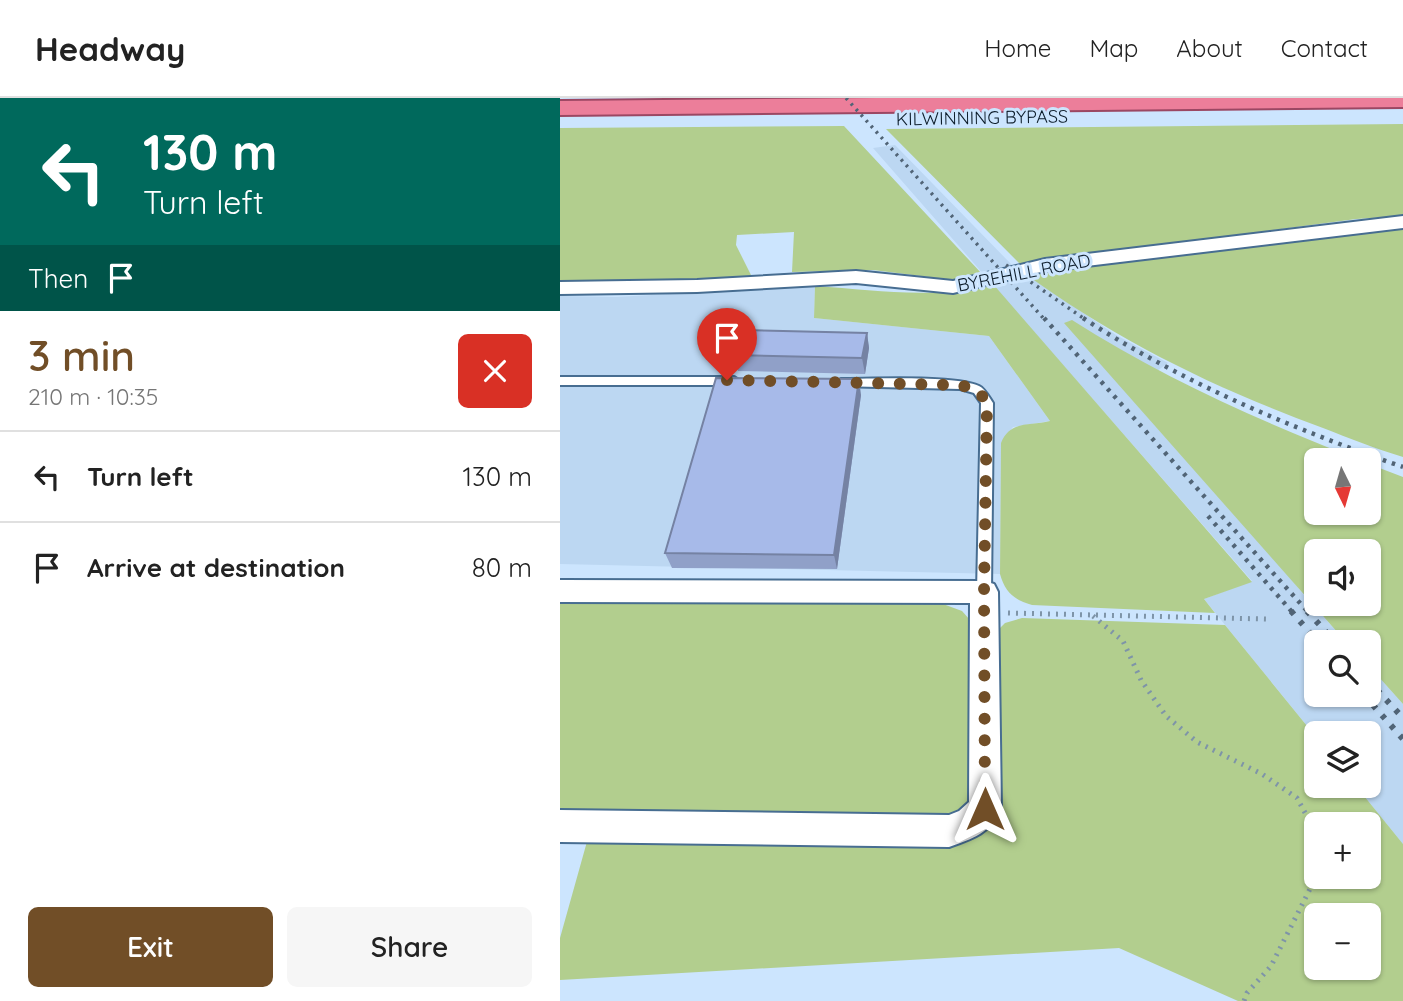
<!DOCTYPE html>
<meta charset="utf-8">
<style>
body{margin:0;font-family:Quicksand,sans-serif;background:#f6f6f6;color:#222;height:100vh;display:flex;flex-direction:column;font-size:26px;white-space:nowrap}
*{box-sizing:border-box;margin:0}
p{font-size:23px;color:#767676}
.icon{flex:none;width:38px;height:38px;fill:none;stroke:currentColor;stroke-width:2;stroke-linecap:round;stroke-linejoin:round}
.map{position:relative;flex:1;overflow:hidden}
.panel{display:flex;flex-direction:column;background:#fff;width:560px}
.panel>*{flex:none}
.banner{background:#00695c;color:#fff;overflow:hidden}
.needle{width:46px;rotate:175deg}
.controls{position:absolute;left:744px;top:350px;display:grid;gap:14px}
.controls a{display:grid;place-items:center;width:77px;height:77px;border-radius:10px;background:#fff;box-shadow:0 2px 5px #0004;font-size:35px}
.pin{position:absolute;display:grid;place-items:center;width:60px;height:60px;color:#fff;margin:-72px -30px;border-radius:50% 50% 50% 0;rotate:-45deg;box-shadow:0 0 7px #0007}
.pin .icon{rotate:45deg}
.me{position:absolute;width:77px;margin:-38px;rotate:0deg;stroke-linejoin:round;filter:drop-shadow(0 0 5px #0008)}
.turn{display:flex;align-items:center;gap:24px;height:147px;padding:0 28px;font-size:32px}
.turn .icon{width:91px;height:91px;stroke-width:2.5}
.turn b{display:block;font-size:49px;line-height:60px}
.then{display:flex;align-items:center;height:66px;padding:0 28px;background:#0003;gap:14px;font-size:26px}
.round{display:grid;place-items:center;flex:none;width:74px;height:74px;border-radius:10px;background:#f6f6f6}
.summary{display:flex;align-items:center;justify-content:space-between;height:119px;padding:0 28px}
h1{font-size:42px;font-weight:600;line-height:52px;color:#714e27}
.action{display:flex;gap:14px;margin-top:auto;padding:14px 28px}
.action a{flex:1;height:80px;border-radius:10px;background:#714e27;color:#fff;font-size:28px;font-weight:600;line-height:80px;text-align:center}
.action a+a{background:#f6f6f6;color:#222}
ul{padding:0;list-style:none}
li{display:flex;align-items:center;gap:21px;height:91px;padding:0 28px;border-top:2px solid #e0e0e0}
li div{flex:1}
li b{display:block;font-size:26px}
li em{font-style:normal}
header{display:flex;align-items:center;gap:42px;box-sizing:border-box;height:98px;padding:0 35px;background:#fff;border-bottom:2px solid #e0e0e0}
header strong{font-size:33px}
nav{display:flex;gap:38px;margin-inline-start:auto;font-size:24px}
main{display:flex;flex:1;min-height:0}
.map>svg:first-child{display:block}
.built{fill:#bcd7f2}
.green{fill:#b2ce8e;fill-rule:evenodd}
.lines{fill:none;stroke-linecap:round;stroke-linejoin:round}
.service-casing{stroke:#476d91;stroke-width:4}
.minor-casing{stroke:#476d91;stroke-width:4}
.trunk-casing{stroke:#9b4763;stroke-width:4}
.path{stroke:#7e94a8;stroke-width:5;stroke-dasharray:2 6;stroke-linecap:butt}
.service{fill:#fff;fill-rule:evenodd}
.minor{fill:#fff;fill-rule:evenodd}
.trunk{fill:#ec7e9a;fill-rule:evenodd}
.rail-far2{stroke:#516476;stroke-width:3.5;stroke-dasharray:2.5 5;stroke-linecap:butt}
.rail-far1{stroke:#516476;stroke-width:4.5;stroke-dasharray:3.5 6;stroke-linecap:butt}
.rail{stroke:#516476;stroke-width:6;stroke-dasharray:4.5 9;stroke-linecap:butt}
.wall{fill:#90a0c8}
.shaded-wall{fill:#7582a3}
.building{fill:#a7bae9;stroke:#7582a3;stroke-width:2}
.route{stroke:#714e27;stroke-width:12;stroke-dasharray:0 21.6}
.labels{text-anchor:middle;stroke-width:6;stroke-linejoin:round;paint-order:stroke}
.far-street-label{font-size:18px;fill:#0c1c2a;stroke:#cce5fe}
</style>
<header>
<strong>Headway</strong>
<nav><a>Home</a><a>Map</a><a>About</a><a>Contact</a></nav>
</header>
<main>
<section class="panel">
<div class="banner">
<div class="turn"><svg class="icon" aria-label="left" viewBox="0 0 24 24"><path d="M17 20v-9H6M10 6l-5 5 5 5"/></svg><div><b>130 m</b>Turn left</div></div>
<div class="then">Then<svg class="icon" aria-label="arrive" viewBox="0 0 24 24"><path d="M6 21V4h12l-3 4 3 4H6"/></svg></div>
</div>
<div class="summary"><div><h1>3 min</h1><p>210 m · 10:35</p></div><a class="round" style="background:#d93025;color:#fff"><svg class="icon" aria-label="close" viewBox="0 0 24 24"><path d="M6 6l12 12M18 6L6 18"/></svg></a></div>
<ul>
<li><svg class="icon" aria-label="left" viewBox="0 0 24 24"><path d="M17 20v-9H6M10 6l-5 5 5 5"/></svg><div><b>Turn left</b></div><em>130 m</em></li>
<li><svg class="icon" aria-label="arrive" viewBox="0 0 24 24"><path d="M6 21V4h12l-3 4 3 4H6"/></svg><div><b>Arrive at destination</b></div><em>80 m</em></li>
</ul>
<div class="action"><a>Exit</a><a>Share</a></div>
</section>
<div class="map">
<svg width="843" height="903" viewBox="0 0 843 903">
<rect width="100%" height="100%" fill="#cce5fe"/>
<g class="built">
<path d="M335,47l116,119 105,71 52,28 -11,8 -52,-30 198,253 43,48h-30v53h52l1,-29 34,38v140l-47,-58h12v-53h-52v4l-112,-138 48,-18 -379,-433z"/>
<path d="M255,188l-1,32 175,18 61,85 -37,6 -12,16 -1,131 -440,-10v-268l56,1z"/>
</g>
<g class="green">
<path d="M843,26v92l-47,3 -336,45 -134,-135z"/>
<path d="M284,28l139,149 -22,6 -88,-11 -81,2 2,-40 -57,3 -1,10 16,32 -192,7v-156z"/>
<path d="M843,130v229c-27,-8 -54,-19 -80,-29 -109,-40 -205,-87 -299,-155z"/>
<path d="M433,186l259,298 -48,17 11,14 -183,-8c-18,-5 -27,-13 -32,-31l1,-131c9,-23 29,-17 49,-22l-61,-85 -175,-18 1,-32c62,4 117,14 178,-2z"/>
<path d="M512,222c91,58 188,101 288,140h-44v53h52l1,-49 34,13v227l-34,-38 -1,-24h-22l-282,-319zM756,453h52v53h-52z"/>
<path d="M0,505l383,1 19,7 8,9 4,179 -13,12 -15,6 -386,-6z"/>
<path d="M462,520l203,7 91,112v49h40l47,58v157h-165l-119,-53 -559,32v-42l28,-100 365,3 42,-30 4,-182 6,-6zM756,726h52v53h-52zM756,817h52v53h-52z"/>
</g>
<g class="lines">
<g class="service-casing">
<g id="service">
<path d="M0,279h174l6,4 -6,4h-174z"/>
<path d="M281,281c32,0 113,-4 138,7 6,3 10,11 14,17l-2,189 -2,4 -5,2 -5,-2 -2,-4 4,-189 -7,-10 -14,-4 -123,-3 -2,-3z"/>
</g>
</g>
<g class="minor-casing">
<g id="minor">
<path d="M843,118v12l-358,43 -92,22 -97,-10 -159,9 -137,2v-12l137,-2 159,-9 97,10 92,-22z"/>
<path d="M0,482l424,1 10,3 4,8 3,217c-10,24 -29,30 -52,38l-389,-5v-32l389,5 10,-4 10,-9 1,-199 -410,-1z"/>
</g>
</g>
<g class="trunk-casing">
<path id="trunk" d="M316,0h527v9l-843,8v-14z"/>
</g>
<g class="path">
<path d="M448,515l258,6"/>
<path d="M533,518l30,25 18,39 25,36 31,26 65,32 35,24 12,22 1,69 -39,77 -24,27 -3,8"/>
</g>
<use href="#service" class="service"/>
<use href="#minor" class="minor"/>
<use href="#trunk" class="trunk"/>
<g class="rail-far2">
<path d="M286,0l199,222"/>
<path d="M446,167l80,55"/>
</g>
<g class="rail-far1">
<path d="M484,220l265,295"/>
<path d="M523,220c100,65 208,110 320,149"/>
<path d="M648,418l85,97"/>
</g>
<g class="rail">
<path d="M731,513l27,31"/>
<path d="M747,513l28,31"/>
<path d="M808,582l35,38"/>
<path d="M804,597l39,44"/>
</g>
</g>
<g class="wall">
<path d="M307,235l2,15 -4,26 -127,-3 -4,-16z"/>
<path d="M301,297l-24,174 -165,-1 -7,-15z"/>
</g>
<g class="shaded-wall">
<path d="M307,235l2,15 -4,26 -3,-16z"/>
<path d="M299,281l2,16 -24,174 -3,-14z"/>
</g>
<g class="building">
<path d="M182,232l125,3 -5,25 -128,-3z"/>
<path d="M156,280l143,1 -25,176 -169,-2z"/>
</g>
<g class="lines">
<path class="route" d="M167,282l233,5 18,5 9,13 -3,189 1,217"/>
</g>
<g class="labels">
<g class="far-street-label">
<text transform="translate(422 20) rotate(-1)" y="6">KILWINNING BYPASS</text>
<text transform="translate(464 175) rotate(-11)" y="6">BYREHILL ROAD</text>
</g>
</g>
</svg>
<div class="controls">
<a><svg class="needle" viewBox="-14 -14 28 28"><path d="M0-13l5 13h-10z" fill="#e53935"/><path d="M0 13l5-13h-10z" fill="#767676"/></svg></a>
<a><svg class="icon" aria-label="sound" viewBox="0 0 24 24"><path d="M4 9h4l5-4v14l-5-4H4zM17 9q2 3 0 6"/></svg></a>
<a><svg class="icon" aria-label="search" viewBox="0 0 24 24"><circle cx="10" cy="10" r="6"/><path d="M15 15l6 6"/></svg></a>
<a><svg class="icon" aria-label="layers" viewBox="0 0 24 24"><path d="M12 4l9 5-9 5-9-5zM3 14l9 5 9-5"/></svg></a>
<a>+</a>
<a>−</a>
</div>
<div class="pin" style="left:167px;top:282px;background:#d93025"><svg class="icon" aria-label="arrive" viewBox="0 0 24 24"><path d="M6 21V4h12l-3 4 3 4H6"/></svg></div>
<svg class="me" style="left:425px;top:711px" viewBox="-20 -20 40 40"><path d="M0-17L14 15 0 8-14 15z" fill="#714e27" stroke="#fff" stroke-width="4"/></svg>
</div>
</main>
